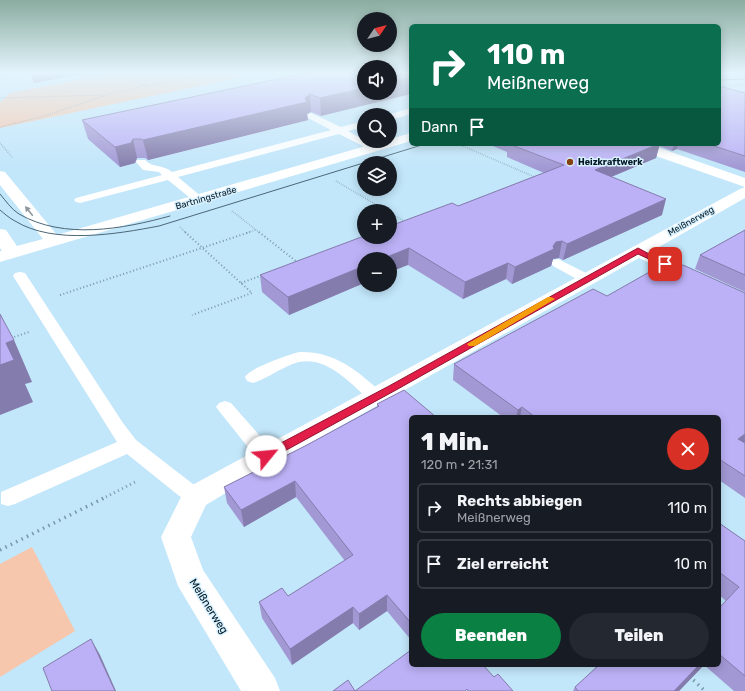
<!DOCTYPE html>
<html lang="de">
<meta charset="utf-8">
<style>
body{margin:0;font-family:Rubik,sans-serif;background:#242831;color:#f1f3f6;height:100vh;display:flex;flex-direction:column;font-size:15px;white-space:nowrap}
*{box-sizing:border-box;margin:0}
p{font-size:13px;color:#9ea1a6}
.icon{flex:none;width:22px;height:22px;fill:none;stroke:currentColor;stroke-width:2;stroke-linecap:round;stroke-linejoin:round}
.map{position:relative;flex:1;overflow:hidden}
.sheet{position:absolute;left:409px;top:415px;width:312px;height:252px;display:flex;flex-direction:column;background:#171b24;border-radius:6px;box-shadow:0 2px 10px #0003}
.sheet>*{flex:none}
.banner{position:absolute;left:409px;top:24px;width:312px;height:122px;border-radius:6px;box-shadow:0 2px 10px #0003;background:#0b6e4f;color:#fff;overflow:hidden}
.needle{width:26px;rotate:55deg}
.controls{position:absolute;left:357px;top:12px;display:grid;gap:8px}
.controls a{display:grid;place-items:center;width:40px;height:40px;border-radius:50%;background:#171b24;box-shadow:0 2px 10px #0003;font-size:20px}
.pin{position:absolute;display:grid;place-items:center;width:34px;height:34px;color:#fff;margin:-17px;border-radius:8px;box-shadow:0 2px 6px #0006}
.me{position:absolute;width:44px;margin:-22px;rotate:62deg;stroke-linejoin:round;filter:drop-shadow(0 0 3px #0008)}
.turn{display:flex;align-items:center;gap:14px;height:84px;padding:0 12px;font-size:18px}
.turn .icon{width:52px;height:52px;stroke-width:2.5}
.turn b{display:block;font-size:28px;line-height:34px}
.then{display:flex;align-items:center;height:38px;padding:0 12px;background:#0003;gap:8px;font-size:15px}
.round{display:grid;place-items:center;flex:none;width:42px;height:42px;border-radius:21px;background:#242831}
.head{display:flex;align-items:center;justify-content:space-between;height:68px;padding:0 12px}
h1{font-size:24px;font-weight:800;line-height:30px}
.button{display:flex;gap:8px;margin-top:auto;padding:8px 12px}
.button a{flex:1;height:46px;border-radius:24px;background:#0b8043;color:#fff;font-size:16px;font-weight:800;line-height:46px;text-align:center}
.button a+a{background:#242831;color:#f1f3f6}
ul{padding:0;list-style:none}
li{display:flex;align-items:center;gap:12px;height:50px;margin:0 8px 6px;padding:0 4px;border:2px solid #363941;border-radius:6px}
li div{flex:1}
li b{display:block;font-size:15px}
li em{font-style:normal}
.map>svg:first-child{display:block}
.green{fill:#f6c7ac}
.lines{fill:none;stroke-linecap:round;stroke-linejoin:round}
.path-far3{stroke:#7998a9;stroke-width:1.5;stroke-dasharray:0.5 1.5;stroke-linecap:butt}
.path-far2{stroke:#7998a9;stroke-width:2;stroke-dasharray:1 2.5;stroke-linecap:butt}
.path-far1{stroke:#7998a9;stroke-width:3;stroke-dasharray:1 3.5;stroke-linecap:butt}
.path{stroke:#7998a9;stroke-width:3.5;stroke-dasharray:1.5 4.5;stroke-linecap:butt}
.service{fill:#fff;fill-rule:evenodd}
.minor{fill:#fff;fill-rule:evenodd}
.tram{stroke:#4c6877;stroke-width:1}
.wall{fill:#a298d4}
.shaded-wall{fill:#847cac}
.building{fill:#bcb1f6;stroke:#847cac}
.oneway{fill:#8d979c}
.route{fill:#e11d48;stroke:#92132f}
.slow{fill:#f59e0b}
.poi-dot{fill:#844211;stroke:#d9f1ff;stroke-width:1.5}
.labels{text-anchor:middle;stroke-width:3;stroke-linejoin:round;paint-order:stroke}
.far-poi-label{font-size:9px;font-weight:bold;fill:#011824;stroke:#d9f1ff;text-anchor:start}
.far-street-label{font-size:9px;fill:#011824;stroke:#d9f1ff}
.street-label{font-size:11px;fill:#011824;stroke:#d9f1ff}
</style>
<div class="map">
<svg width="745" height="691" viewBox="0 0 745 691">
<rect width="100%" height="100%" fill="#c2e6fa"/>
<g class="green">
<path d="M119,72h146l-265,56v-26l10,-9z"/>
<path d="M32,547l43,84 -75,46v-113z"/>
</g>
<g class="lines">
<g class="path-far3">
<path d="M112,72l34,14"/>
<path d="M0,82l10,-10"/>
<path d="M155,83l30,-11"/>
<path d="M719,86l26,-1"/>
<path d="M0,98l101,-3"/>
<path d="M0,127l45,-11 61,-21 42,-10 82,-13"/>
<path d="M0,143l12,14"/>
<path d="M458,144l79,34"/>
<path d="M336,181l51,30"/>
<path d="M232,211l28,22"/>
<path d="M390,213l16,9"/>
<path d="M180,227l6,6"/>
<path d="M247,233l8,-3"/>
</g>
<g class="path-far2">
<path d="M185,232l67,61 -60,22"/>
<path d="M259,232l38,30"/>
<path d="M241,283l22,-8"/>
<path d="M60,295l190,-63"/>
<path d="M11,338l18,-6"/>
</g>
<path class="path-far1" d="M102,499l33,-17"/>
<g class="path">
<path d="M0,550l104,-52"/>
<path d="M689,676l16,15"/>
</g>
<g class="service">
<path d="M411,108v6l-21,6v-5h-3z"/>
<path d="M311,113l30,14 23,-6v6l-16,4 31,17 -5,3 -3,-1 -32,-16 -161,43 25,21 2,2 -2,2h-8l-27,-22 -88,23 -4,-1 -2,-2 2,-2 86,-23 -3,-3 -16,-2 -7,-8 1,-2h8c8,8 17,4 27,12l159,-42 -23,-12 -1,-2 1,-2z"/>
<path d="M558,259l34,17 2,3 -2,3 -5,1 -5,-1 -29,-16 -2,-3 2,-3z"/>
<path d="M20,272l5,1 2,3 96,147 13,17 66,51 3,6 -3,6 -7,2 -7,-2 -61,-49 -112,50 -7,2 -7,-2v-12l116,-50 -104,-166 2,-3z"/>
<path d="M299,352c35,-1 58,18 83,41l3,4 -3,4 -6,2 -6,-2c-18,-17 -43,-45 -71,-39 -16,4 -30,16 -46,21l-6,-2 -2,-4c5,-9 43,-22 54,-25z"/>
<path d="M225,401l6,2 42,48 3,5 -3,5 -7,2 -7,-2 -40,-50 -3,-4 3,-4z"/>
</g>
<g class="minor">
<path d="M411,133v8l-411,121v-11h2l-2,-3v-19l6,1 11,16 26,-7 -43,-54v-14l5,1 52,63 326,-94h7v-2z"/>
<path d="M628,144h20l97,34v20l-93,53 93,43v14l-7,-2 -99,-48 -364,205 -69,42 -15,32 12,33 72,108 5,13h-39l-63,-105 -17,-49 24,-48 555,-300 5,-2 -115,-40z"/>
</g>
<g class="tram">
<path d="M719,80l26,-1"/>
<path d="M0,194c6,7 11,15 19,20 45,26 104,15 151,2"/>
<path d="M0,210c5,4 9,8 15,11 39,24 102,13 144,5l266,-82"/>
</g>
</g>
<g class="wall">
<path d="M364,72l-43,44 -10,-4 -4,2 1,6 -160,40 -3,-2h-8l-2,5 -15,4 -32,-28 -6,-19z"/>
<path d="M745,93v79l-68,-23 -5,2 -13,-5 -3,12 -45,19 51,38 -99,45 -4,-2 -6,1 -2,7 -39,18 -6,-5 -43,20 -55,-34 -44,-6v24l-75,32 -27,-23 -2,-17 198,-69 86,-33 -37,-16v-5l-19,-8h231z"/>
<path d="M745,230v62l-50,-23 5,-14z"/>
<path d="M671,271l74,22v205l-26,-18v-63h-216l-50,-37 1,-16 153,-68z"/>
<path d="M377,404l34,13v223l-24,-29 -28,19 -6,-7 -61,42 -30,-47 -3,-16 29,-6 57,-35 -49,-64 -52,30 -17,-24 -3,-16 81,-41 72,-39z"/>
<path d="M719,523l26,18v150h-11l-30,-26 -25,26h-106l2,-4 21,-19 -3,-3h126v-57l7,-7 -7,-6z"/>
</g>
<g class="shaded-wall">
<path d="M30,72h63l-59,11z"/>
<path d="M411,77v17l-90,22 -1,-18 44,-10v5h26v-11z"/>
<path d="M310,94l1,18 -4,2 1,6 -160,40 -5,-20 162,-42z"/>
<path d="M133,139l4,19 -2,5 -15,4 -5,-20z"/>
<path d="M660,144l-4,14 -64,27 3,-15z"/>
<path d="M674,144h4l-1,5 -5,2z"/>
<path d="M666,199l-4,16 -99,45 4,-16z"/>
<path d="M562,241l-3,17 -6,1 -2,7 -39,18 3,-17 38,-21 3,-4z"/>
<path d="M409,248l-1,17 -18,7v-13h-8z"/>
<path d="M508,263l-2,16 -43,20 2,-17z"/>
<path d="M364,266v17l-75,32 -1,-18z"/>
<path d="M14,340l18,42 -7,2 8,18 -33,13v-50l6,-22z"/>
<path d="M522,407l-2,10h-4l2,-7z"/>
<path d="M745,434v10l-7,-5z"/>
<path d="M295,481l1,16 -52,30 -3,-17z"/>
<path d="M387,595v16l-28,19v-16z"/>
<path d="M353,607v16l-61,42 -2,-16z"/>
<path d="M91,639l9,16 16,36h-1z"/>
<path d="M699,665h5l-25,26h-5z"/>
</g>
<g class="building">
<path d="M311,72h53v16l-44,10 -10,-4 -5,4 2,4 -164,38 -2,-1h-8l-2,4 -16,4 -33,-27z"/>
<path d="M390,72h11l10,3v2l-21,5z"/>
<path d="M719,86l26,7v63l-37,-12h11z"/>
<path d="M509,144h150l-64,26 71,29 -99,45 -5,-3 -6,1 -3,4 1,3 -39,18 -7,-4 -43,19 -56,-34 -27,11h-18v7l-76,31 -28,-22 104,-39v1h26v-11l62,-23 6,3 106,-41z"/>
<path d="M745,230v45l-45,-20z"/>
<path d="M683,265l62,28v141l-7,5 7,4v33l-26,-17v-42h-184l-13,-10 -4,3 -64,-46 139,-75 14,7 53,-30 11,5z"/>
<path d="M0,314l14,26 -8,3 8,17 -14,5z"/>
<path d="M404,390l32,27h-25v206l-24,-28 -28,19 -6,-7 -63,42 -31,-47 23,-14 6,8 65,-41 -58,-74 -54,29 -17,-23 81,-41 74,-40 -2,-2z"/>
<path d="M719,523l26,18v135l-26,-22v-46l20,-21 -20,-15z"/>
<path d="M91,639l24,52h-63l-9,-23z"/>
<path d="M411,650v15h72l11,12 4,-3 15,17h-45l-1,-2 -2,2h-110z"/>
<path d="M599,665h100l-25,26h-96l-3,-4z"/>
<path d="M348,680l7,11h-22z"/>
</g>
<defs><path id="oneway-solid" d="M-6-.8H1V-3.2L6.5 0L1 3.2V.8H-6Z"/></defs>
<use class="oneway" href="#oneway-solid" transform="translate(29 211) rotate(-129)"/>
<linearGradient id="sky" x2="0" y2="1"><stop stop-color="#8aada0"/><stop offset="0.43" stop-color="#e4f4fd"/><stop offset="1" stop-color="#e4f4fd" stop-opacity="0"/></linearGradient>
<rect width="745" height="169" fill="url(#sky)"/>
<path class="route" d="M638,248l30,16 -1,1h-5l-24,-11 -242,136 -126,69 -4,1 -4,-1 -2,-3 2,-3 127,-67z"/>
<path class="slow" d="M548,297h3l4,2 -80,47h-6l-2,-2z"/>
<circle class="poi-dot" cx="570" cy="162" r="4"/>
<g class="labels">
<g class="far-poi-label">
<text x="578" y="165">Heizkraftwerk</text>
</g>
<g class="far-street-label">
<text transform="translate(206 198) rotate(-16)" y="3">Bartningstraße</text>
<text transform="translate(691 221) rotate(-29)" y="3">Meißnerweg</text>
</g>
<g class="street-label">
<text transform="translate(209 606) rotate(58)" y="4">Meißnerweg</text>
</g>
</g>
</svg>
<div class="controls">
<a><svg class="needle" viewBox="-14 -14 28 28"><path d="M0-13l5 13h-10z" fill="#e53935"/><path d="M0 13l5-13h-10z" fill="#9ea1a6"/></svg></a>
<a><svg class="icon" aria-label="sound" viewBox="0 0 24 24"><path d="M4 9h4l5-4v14l-5-4H4zM17 9q2 3 0 6"/></svg></a>
<a><svg class="icon" aria-label="search" viewBox="0 0 24 24"><circle cx="10" cy="10" r="6"/><path d="M15 15l6 6"/></svg></a>
<a><svg class="icon" aria-label="layers" viewBox="0 0 24 24"><path d="M12 4l9 5-9 5-9-5zM3 14l9 5 9-5"/></svg></a>
<a>+</a>
<a>−</a>
</div>
<div class="pin" style="left:665px;top:264px;background:#d93025"><svg class="icon" aria-label="arrive" viewBox="0 0 24 24"><path d="M6 21V4h12l-3 4 3 4H6"/></svg></div>
<svg class="me" style="left:266px;top:456px" viewBox="-20 -20 40 40"><circle r="19" fill="#fff"/><path d="M0-13L10 11 0 6-10 11z" fill="#e11d48"/></svg>
<div class="banner">
<div class="turn"><svg class="icon" aria-label="right" viewBox="0 0 24 24"><path d="M7 20v-9h11M14 6l5 5-5 5"/></svg><div><b>110 m</b>Meißnerweg</div></div>
<div class="then">Dann<svg class="icon" aria-label="arrive" viewBox="0 0 24 24"><path d="M6 21V4h12l-3 4 3 4H6"/></svg></div>
</div>
<section class="sheet">
<div class="head"><div><h1>1 Min.</h1><p>120 m · 21:31</p></div><a class="round" style="background:#d93025;color:#fff"><svg class="icon" aria-label="close" viewBox="0 0 24 24"><path d="M6 6l12 12M18 6L6 18"/></svg></a></div>
<ul>
<li><svg class="icon" aria-label="right" viewBox="0 0 24 24"><path d="M7 20v-9h11M14 6l5 5-5 5"/></svg><div><b>Rechts abbiegen</b><p>Meißnerweg</p></div><em>110 m</em></li>
<li><svg class="icon" aria-label="arrive" viewBox="0 0 24 24"><path d="M6 21V4h12l-3 4 3 4H6"/></svg><div><b>Ziel erreicht</b></div><em>10 m</em></li>
</ul>
<div class="button"><a>Beenden</a><a>Teilen</a></div>
</section>
</div>
